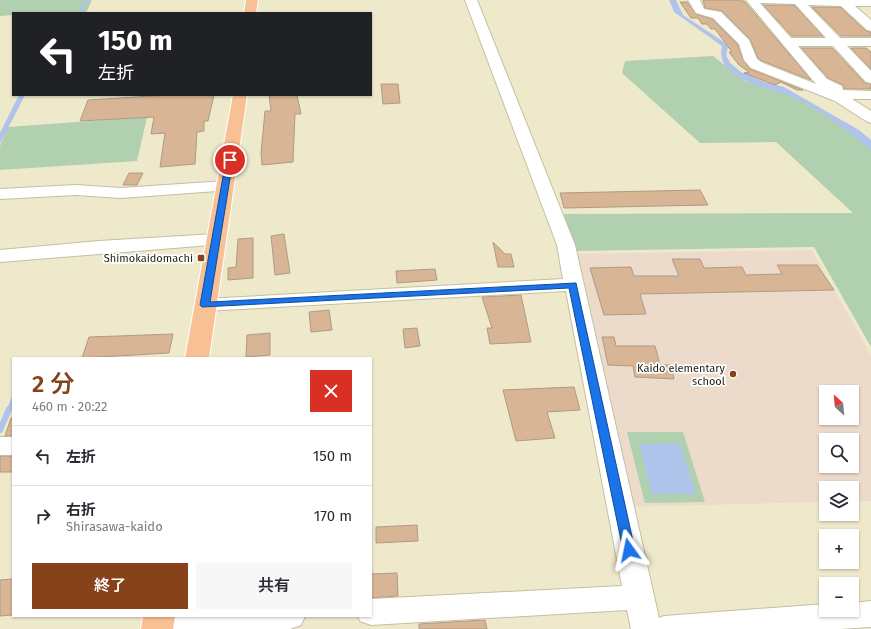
<!DOCTYPE html>
<html lang="ja">
<meta charset="utf-8">
<style>
body{margin:0;font-family:"Fira Sans","Noto Sans JP",sans-serif;background:#f7f7f7;color:#2b2b33;height:100vh;display:flex;flex-direction:column;font-size:15px;white-space:nowrap}
*{box-sizing:border-box;margin:0}
p{font-size:13px;color:#7c7c81}
.icon{flex:none;width:22px;height:22px;fill:none;stroke:currentColor;stroke-width:2;stroke-linecap:round;stroke-linejoin:round}
.map{position:relative;flex:1;overflow:hidden}
.sheet{position:absolute;left:12px;top:357px;width:360px;height:260px;display:flex;flex-direction:column;background:#fff;border-radius:0px;box-shadow:0 1px 3px #0004}
.sheet>*{flex:none}
.hud{position:absolute;left:12px;top:12px;width:360px;height:84px;border-radius:0px;box-shadow:0 1px 3px #0004;background:#202124;color:#fff;overflow:hidden}
.needle{width:26px;rotate:334deg}
.buttons{position:absolute;left:819px;top:385px;display:grid;gap:8px}
.buttons a{display:grid;place-items:center;width:40px;height:40px;border-radius:0px;background:#fff;box-shadow:0 1px 3px #0004;font-size:20px}
.pin{position:absolute;display:grid;place-items:center;width:34px;height:34px;color:#fff;margin:-17px;border:2px solid #fff;border-radius:50%;box-shadow:0 1px 4px #0007}
.me{position:absolute;width:44px;margin:-22px;rotate:348deg;stroke-linejoin:round;filter:drop-shadow(0 0 3px #0008)}
.turn{display:flex;align-items:center;gap:14px;height:84px;padding:0 20px;font-size:18px}
.turn .icon{width:52px;height:52px;stroke-width:2.5}
.turn b{display:block;font-size:28px;line-height:34px}
.round{display:grid;place-items:center;flex:none;width:42px;height:42px;border-radius:0px;background:#f7f7f7}
.overview{display:flex;align-items:center;justify-content:space-between;height:68px;padding:0 20px}
h1{font-size:24px;font-weight:600;line-height:30px;color:#87411b}
.action{display:flex;gap:8px;margin-top:auto;padding:8px 20px}
.action a{flex:1;height:46px;border-radius:0px;background:#87411b;color:#fff;font-size:16px;font-weight:600;line-height:46px;text-align:center}
.action a+a{background:#f7f7f7;color:#2b2b33}
ul{padding:0;list-style:none}
li{display:flex;align-items:center;gap:12px;height:60px;padding:0 20px;border-top:1px solid #e1e1e2}
li div{flex:1}
li b{display:block;font-size:15px}
li em{font-style:normal}
.map>svg:first-child{display:block}
.education{fill:#ecdbca;fill-rule:evenodd}
.green{fill:#b0d0af}
.water{fill:#b0c3ea}
.lines{fill:none;stroke-linecap:round;stroke-linejoin:round}
.stream-far2{stroke:#b0c3ea;stroke-width:3}
.stream-far1{stroke:#b0c3ea;stroke-width:4.5}
.stream{stroke:#b0c3ea;stroke-width:6}
.building{fill:#d7b595;stroke:#b09a85}
.minor-casing{stroke:#c5bfa2;stroke-width:2}
.major-casing{stroke:#fff;stroke-width:2}
.minor{fill:#fff;fill-rule:evenodd}
.major{fill:#f8c194;fill-rule:evenodd}
.route{fill:#1a73e8;stroke:#114b97}
.poi-dot{fill:#87411b;stroke:#fff;stroke-width:1.5}
.labels{text-anchor:middle;stroke-width:3.5;stroke-linejoin:round;paint-order:stroke}
.poi-label{font-size:11px;fill:#1f1d12;stroke:#fff;text-anchor:end}
</style>
<div class="map">
<svg width="871" height="629" viewBox="0 0 871 629">
<rect width="100%" height="100%" fill="#efe9cb"/>
<path class="education" d="M812,250l59,105v146h-19v-13h-26v14l-204,5 -50,-253zM826,392h26v26h-26zM826,440h26v26h-26z"/>
<g class="green">
<path d="M0,0h92l-6,13h-73v2l-13,1z"/>
<path d="M713,56l32,25 58,18 68,47v201l-57,-100 -239,4 -11,-37 289,-1 -77,-71 -76,1 -78,-70 3,-12z"/>
<path d="M147,117l-10,44 -137,9v-24l8,-19z"/>
<path d="M627,432h56l22,70 -60,1z"/>
</g>
<g class="water">
<path d="M669,0h7l7,15 41,27 4,5 -2,8 4,8 11,9 24,10 19,5 75,43 12,10v10c-24,-20 -50,-40 -79,-53 -18,-7 -42,-11 -58,-23 -10,-7 -15,-15 -12,-28l-48,-34z"/>
<path d="M19,95h6l-25,49v-11z"/>
<path d="M680,443l16,51h-44l-13,-50z"/>
</g>
<g class="lines">
<path class="stream-far2" d="M79,13l7,-13"/>
<path class="stream-far1" d="M9,410l4,-10"/>
<path class="stream" d="M0,430l9,-21"/>
</g>
<g class="building">
<path d="M703,0h38l4,2 66,78 -49,-19 -4,-3 -8,-19 -28,-28 -17,-3z"/>
<path d="M680,2h7l9,12 16,5 26,26 5,15 7,9 53,21h-6l-16,-8 -6,3 -31,-12 5,-1 -10,-7 -10,-13h3l-17,-23h-4l-4,-5h-5l-4,-6h-7z"/>
<path d="M763,5h31l29,31h-31z"/>
<path d="M812,7h28l26,24 5,1v4h-30z"/>
<path d="M801,48h31l33,35 6,1v5h-27l-1,-4 -15,-7z"/>
<path d="M851,48h15l5,4v17z"/>
<path d="M381,84h17l2,19 -17,1z"/>
<path d="M168,95h46l-6,26h-4v10l-7,1 -2,32 -35,3 5,-34 -14,1 3,-17 -74,4 8,-21z"/>
<path d="M269,95h28l4,19h-6l-2,48 -31,3 -1,-12 4,-42h6z"/>
<path d="M129,173h14l-6,12h-14z"/>
<path d="M700,190l8,15 -144,3 -4,-15z"/>
<path d="M284,234l6,39 -15,2 -4,-39z"/>
<path d="M253,238v40l-25,2v-12l8,-1 2,-28z"/>
<path d="M493,242l12,12h6l3,13h-16z"/>
<path d="M672,259h28l4,9 38,-1 4,8 36,-1 -5,-9h40l17,25 -194,4 6,20 -42,1 -14,-47 41,-1 3,9h45z"/>
<path d="M435,269l2,11 -40,3 -1,-12z"/>
<path d="M521,295l10,47 -41,2 -3,-16h5l-10,-31z"/>
<path d="M329,310l3,20 -21,2 -2,-20z"/>
<path d="M417,328l3,18 -15,2 -2,-19z"/>
<path d="M270,333v22l-24,2 1,-22z"/>
<path d="M173,334l-4,19 -87,5 7,-21z"/>
<path d="M602,337h12l2,9h39l5,19h11l3,14 -39,-2 -2,-11 -25,-1z"/>
<path d="M574,387l6,23 -33,2 8,26 -39,3 -13,-51z"/>
<path d="M11,418l2,1v17h-8z"/>
<rect x="0" y="456" width="13" height="16"/>
<path d="M417,525l1,16 -42,2v-16z"/>
<path d="M397,573l1,23 -27,2v-24z"/>
<path d="M13,579v36l-13,1v-36z"/>
<path d="M485,620l2,9h-68v-5z"/>
</g>
<g class="lines">
<g class="minor-casing">
<g id="minor">
<path d="M465,0h12l98,245 84,373 5,-2 162,-12v6h26v-7l19,-2v26l-31,2h-209l-4,-19 -256,15 -11,-4 -2,-5h13v-17l251,-13 -56,-295 -361,20 -7,-2 -3,-4 3,-4 7,-2 358,-20 -6,-34z"/>
<path d="M688,0h12l4,9 17,3 28,28 8,19 4,3 55,22 -70,-84h125v6h-16l16,14v11l-4,-1 -26,-24 -33,-1 32,33h31v8h-24l24,25v12l-5,-1 -33,-36h-35l29,33 15,7 1,4 28,1v8h-19l19,12v12l-5,-2 -31,-20 -84,-33 -7,-8 -5,-16 -26,-26 -17,-5zM760,3l35,1 31,34h-35z"/>
<path d="M225,181l6,1 3,4 -3,4 -110,8 -45,-3 -76,4v-10l76,-4 45,3z"/>
<path d="M216,234l7,2 2,4 -2,4 -223,18v-12l99,-9z"/>
<rect x="0" y="437" width="13" height="18"/>
<path d="M146,616h159l-4,9 -11,4h-144l-3,-6z"/>
</g>
</g>
<g class="major-casing">
<g id="major">
<path d="M246,0h12l-2,13h-12z"/>
<path d="M233,95h14l-38,263h-24z"/>
<path d="M143,616h32l-2,13h-32z"/>
</g>
</g>
<use href="#minor" class="minor"/>
<use href="#major" class="major"/>
</g>
<path class="route" d="M230,158l3,2 -23,142 366,-19 59,267 -2,4 -4,1 -4,-1 -2,-4 -54,-262 -367,19 -2,-2 26,-145z"/>
<g class="poi-dot">
<rect x="197" y="254" width="8" height="8" rx="2"/>
<circle cx="733" cy="374" r="4"/>
</g>
<g class="labels">
<g class="poi-label">
<text x="193" y="262">Shimokaidomachi</text>
<text x="725" y="372">Kaido elementary<tspan x="725" dy="13">school</tspan></text>
</g>
</g>
</svg>
<div class="buttons">
<a><svg class="needle" viewBox="-14 -14 28 28"><path d="M0-13l5 13h-10z" fill="#e53935"/><path d="M0 13l5-13h-10z" fill="#7c7c81"/></svg></a>
<a><svg class="icon" aria-label="search" viewBox="0 0 24 24"><circle cx="10" cy="10" r="6"/><path d="M15 15l6 6"/></svg></a>
<a><svg class="icon" aria-label="layers" viewBox="0 0 24 24"><path d="M12 4l9 5-9 5-9-5zM3 14l9 5 9-5"/></svg></a>
<a>+</a>
<a>−</a>
</div>
<div class="pin" style="left:230px;top:160px;background:#d93025"><svg class="icon" aria-label="arrive" viewBox="0 0 24 24"><path d="M6 21V4h12l-3 4 3 4H6"/></svg></div>
<svg class="me" style="left:629px;top:550px" viewBox="-20 -20 40 40"><path d="M0-17L14 15 0 8-14 15z" fill="#1a73e8" stroke="#fff" stroke-width="4"/></svg>
<div class="hud">
<div class="turn"><svg class="icon" aria-label="left" viewBox="0 0 24 24"><path d="M17 20v-9H6M10 6l-5 5 5 5"/></svg><div><b>150 m</b>左折</div></div>
</div>
<section class="sheet">
<div class="overview"><div><h1>2 分</h1><p>460 m · 20:22</p></div><a class="round" style="background:#d93025;color:#fff"><svg class="icon" aria-label="close" viewBox="0 0 24 24"><path d="M6 6l12 12M18 6L6 18"/></svg></a></div>
<ul>
<li><svg class="icon" aria-label="left" viewBox="0 0 24 24"><path d="M17 20v-9H6M10 6l-5 5 5 5"/></svg><div><b>左折</b></div><em>150 m</em></li>
<li><svg class="icon" aria-label="right" viewBox="0 0 24 24"><path d="M7 20v-9h11M14 6l5 5-5 5"/></svg><div><b>右折</b><p>Shirasawa-kaido</p></div><em>170 m</em></li>
</ul>
<div class="action"><a>終了</a><a>共有</a></div>
</section>
</div>
